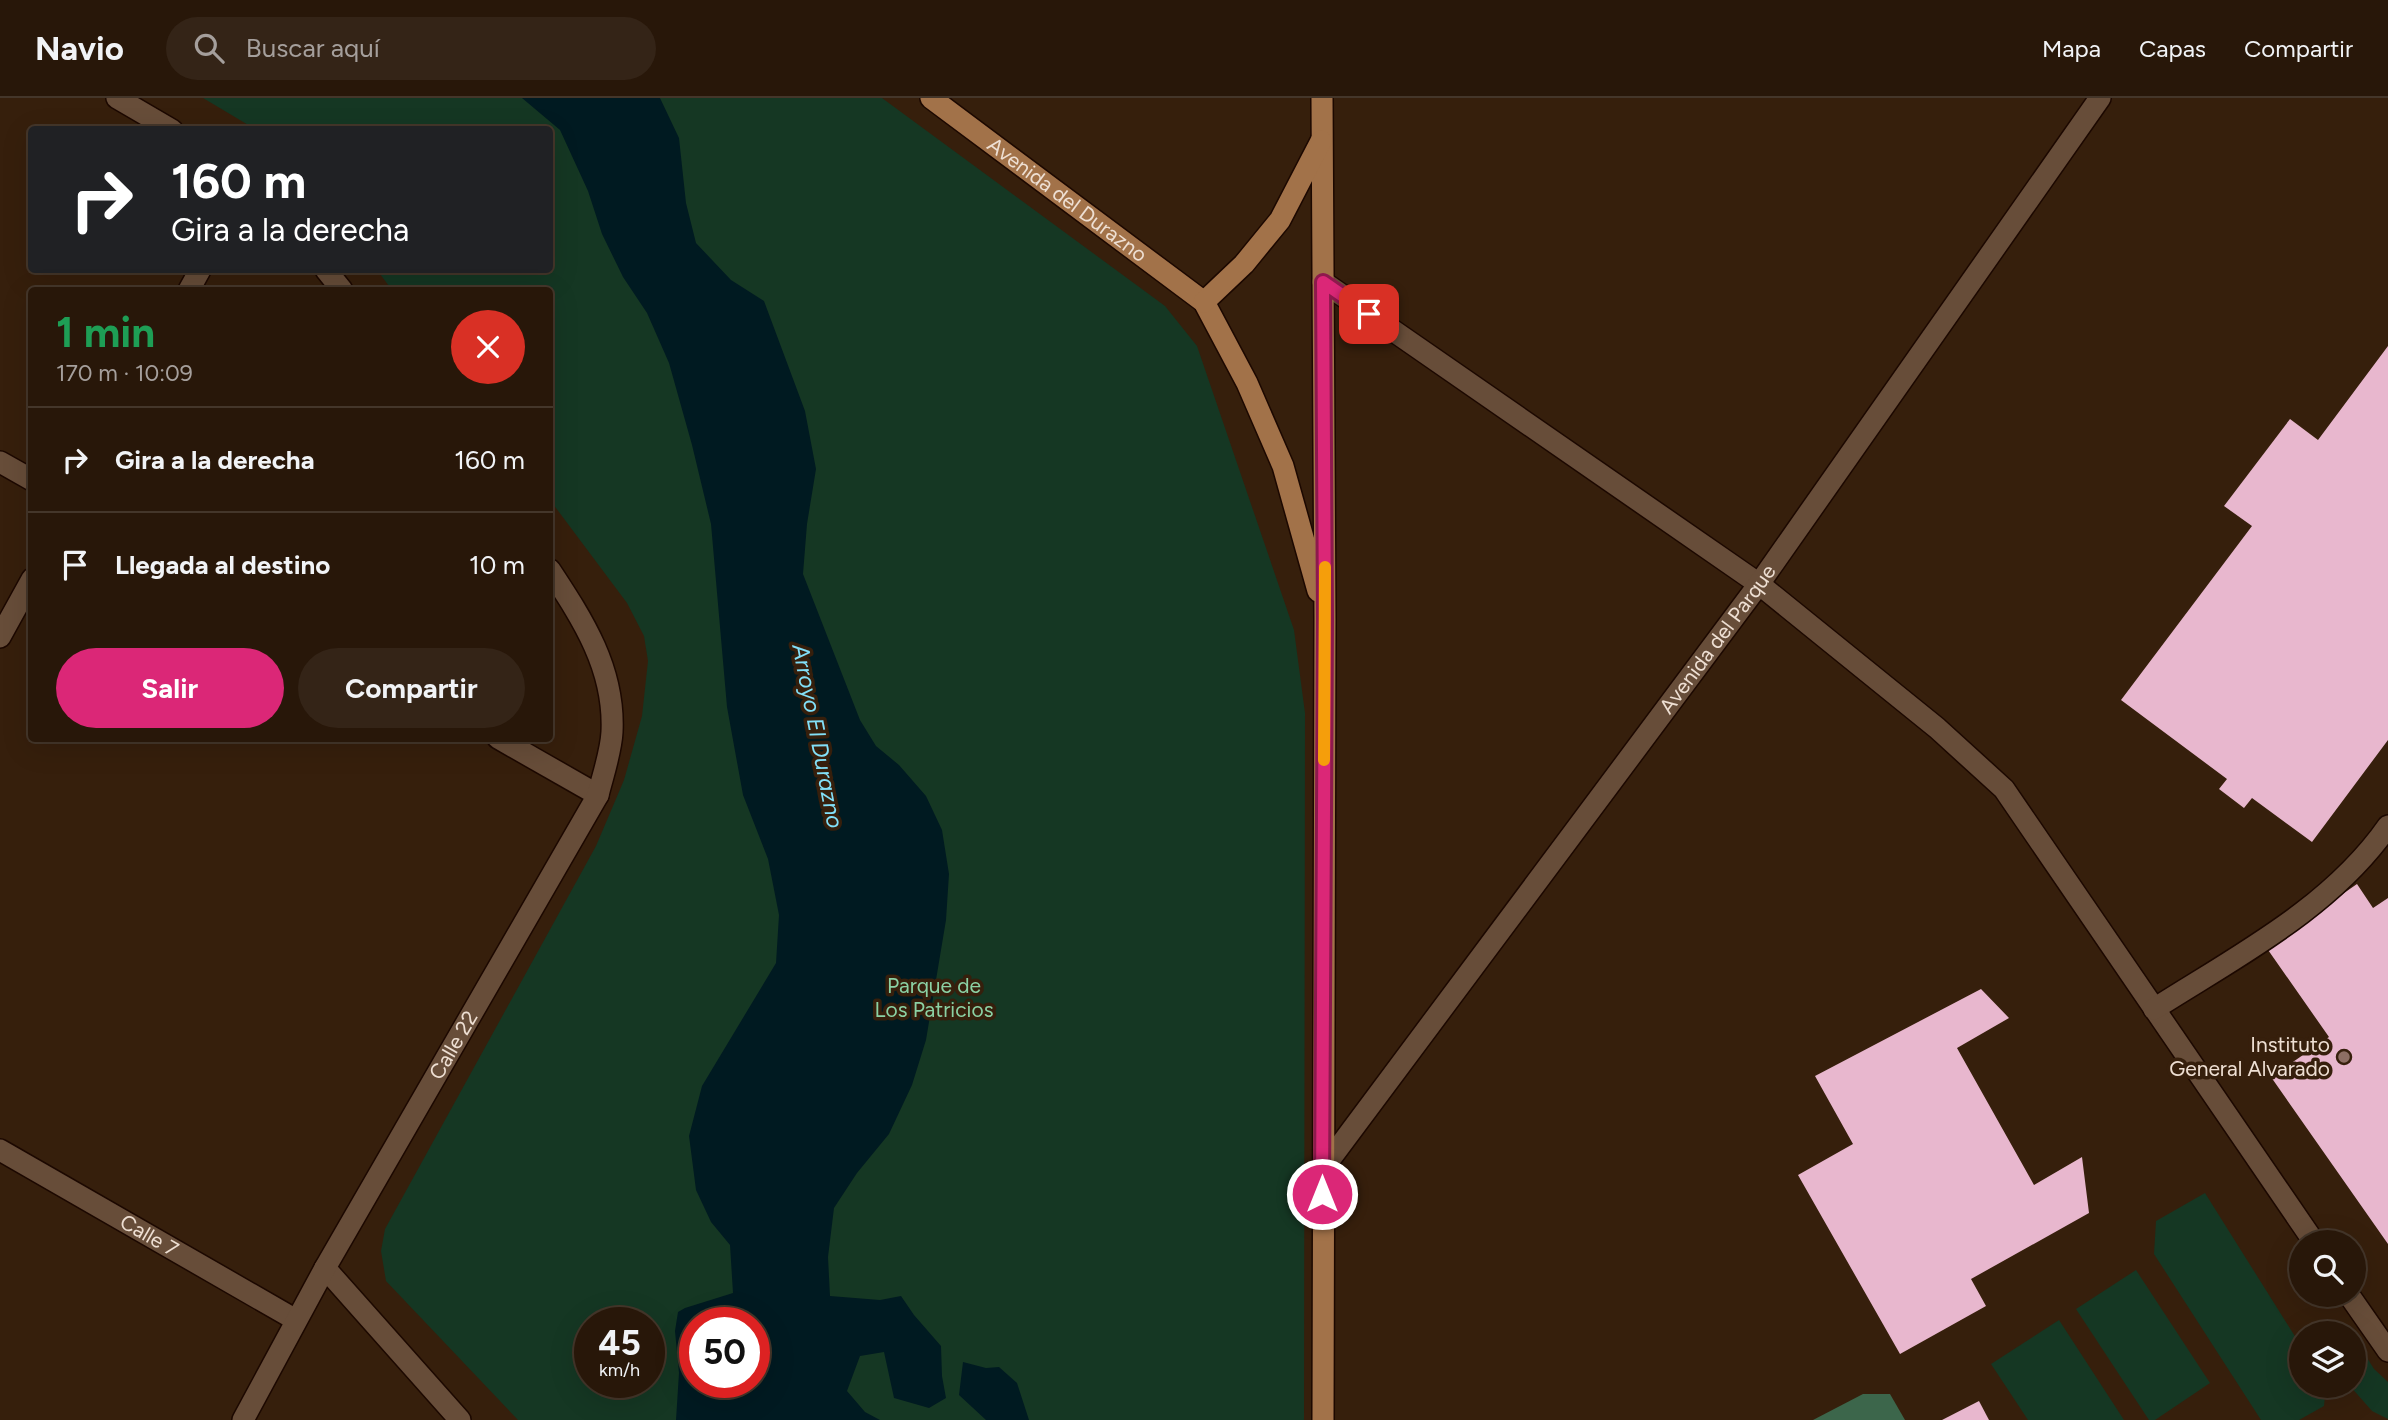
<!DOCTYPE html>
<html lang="es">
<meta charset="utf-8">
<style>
body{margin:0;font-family:Figtree,sans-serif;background:#342417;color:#f1f3f6;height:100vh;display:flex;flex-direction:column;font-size:26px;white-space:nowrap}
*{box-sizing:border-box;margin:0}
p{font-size:23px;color:#a59f9c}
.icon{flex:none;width:38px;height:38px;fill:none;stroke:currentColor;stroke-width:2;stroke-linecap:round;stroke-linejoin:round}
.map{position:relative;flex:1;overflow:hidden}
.side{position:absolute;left:28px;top:189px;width:525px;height:455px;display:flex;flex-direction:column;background:#281709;border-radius:7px;box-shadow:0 7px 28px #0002,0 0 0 2px #44362a}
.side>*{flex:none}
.banner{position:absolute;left:28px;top:28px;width:525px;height:147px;border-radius:7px;box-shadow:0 7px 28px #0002,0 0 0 2px #44362a;background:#202124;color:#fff;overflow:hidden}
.controls{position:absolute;left:2289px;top:1132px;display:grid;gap:14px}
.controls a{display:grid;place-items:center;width:77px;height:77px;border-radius:50%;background:#281709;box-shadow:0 7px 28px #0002,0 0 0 2px #44362a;font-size:35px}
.speed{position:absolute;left:574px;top:1209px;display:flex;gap:14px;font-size:35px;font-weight:700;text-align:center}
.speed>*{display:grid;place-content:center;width:91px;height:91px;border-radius:50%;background:#281709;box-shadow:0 7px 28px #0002,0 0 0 2px #44362a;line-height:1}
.speed small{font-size:18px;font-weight:400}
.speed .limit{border:10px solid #d22;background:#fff;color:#111}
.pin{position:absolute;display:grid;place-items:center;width:60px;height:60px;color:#fff;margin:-30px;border-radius:14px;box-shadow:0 4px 10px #0006}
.me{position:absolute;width:77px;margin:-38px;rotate:0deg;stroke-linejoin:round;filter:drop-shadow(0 0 5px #0008)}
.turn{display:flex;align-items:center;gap:24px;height:147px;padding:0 28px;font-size:32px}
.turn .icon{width:91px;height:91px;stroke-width:2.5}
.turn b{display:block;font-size:49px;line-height:60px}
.round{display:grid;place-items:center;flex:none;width:74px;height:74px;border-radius:37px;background:#342417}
.head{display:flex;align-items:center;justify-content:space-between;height:119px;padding:0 28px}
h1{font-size:42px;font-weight:700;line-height:52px;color:#1e9e55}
.button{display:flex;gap:14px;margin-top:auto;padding:14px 28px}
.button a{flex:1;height:80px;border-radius:42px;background:#db2777;color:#fff;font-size:28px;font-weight:700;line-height:80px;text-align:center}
.button a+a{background:#342417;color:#f1f3f6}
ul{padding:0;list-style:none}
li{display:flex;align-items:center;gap:21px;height:105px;padding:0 28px;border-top:2px solid #44362a}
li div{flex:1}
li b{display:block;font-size:26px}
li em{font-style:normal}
header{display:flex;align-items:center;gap:42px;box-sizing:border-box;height:98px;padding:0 35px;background:#281709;border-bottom:2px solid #44362a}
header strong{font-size:33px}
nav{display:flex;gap:38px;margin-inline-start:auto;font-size:24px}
.search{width:490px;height:63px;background:#342417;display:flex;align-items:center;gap:18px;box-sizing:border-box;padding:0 24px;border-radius:38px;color:#a59f9c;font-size:26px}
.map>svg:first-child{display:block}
.green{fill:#153723;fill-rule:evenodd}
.forest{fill:#3c664b}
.water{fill:#001a21;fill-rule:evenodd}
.building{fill:#e8b7ce}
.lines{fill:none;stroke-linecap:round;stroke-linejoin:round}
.minor-casing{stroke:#1c0800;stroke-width:24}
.major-casing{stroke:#1c0800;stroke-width:24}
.minor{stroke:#674d39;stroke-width:21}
.major{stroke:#a27249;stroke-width:21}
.route-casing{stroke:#8e194d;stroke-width:18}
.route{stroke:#db2777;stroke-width:12}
.slow{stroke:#f59e0b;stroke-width:12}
.education-dot{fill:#8d6e63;stroke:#361f0c;stroke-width:2.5}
.labels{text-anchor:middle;stroke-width:7;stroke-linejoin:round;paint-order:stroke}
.street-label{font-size:21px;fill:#eedfd3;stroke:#361f0c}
.park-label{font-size:21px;fill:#8bd1a4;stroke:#361f0c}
.poi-label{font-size:21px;fill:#eedfd3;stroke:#361f0c;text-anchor:end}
.water-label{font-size:23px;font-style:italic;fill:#82e0f8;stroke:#361f0c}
</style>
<header>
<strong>Navio</strong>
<div class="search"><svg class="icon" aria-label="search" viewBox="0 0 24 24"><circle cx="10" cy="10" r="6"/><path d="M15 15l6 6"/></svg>Buscar aquí</div>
<nav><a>Mapa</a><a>Capas</a><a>Compartir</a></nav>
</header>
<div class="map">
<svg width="2388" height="1322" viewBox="0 0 2388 1322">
<rect width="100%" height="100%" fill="#361f0c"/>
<g class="green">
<path d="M203,0h679l283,208 32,40 97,284 11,83 -1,707h-786l-132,-139 -5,-30 4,-22 211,-383 28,-66 18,-64 6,-55 -4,-25 -17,-33 -77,-103v-210h-158l-15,-20h173v-140l-295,-1zM590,1225h59v59h-59zM695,1225h59v59h-59z"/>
<path d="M2205,1095l96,153v40h25l-2,20 -25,14h-38l-107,-166 2,-33z"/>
<path d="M2136,1172l74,113 -55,37h-6l-73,-111z"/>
<path d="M2059,1222l65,100h-96l-37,-56z"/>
<path d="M2354,1239l20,32 14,13v37l-16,-8 -22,-25h4z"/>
</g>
<path class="forest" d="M1863,1296h27l15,26h-92z"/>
<g class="water">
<path d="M522,0h138l19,40 7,65 10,40 35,37 33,21 41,110 11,58 -9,55 -4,50 57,146 16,26 23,19 27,31 16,34 7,44 -3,46 -20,120 -14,45 -23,49 -32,39 -23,35 -6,49 2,39 50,4 21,-4 13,19 27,31 1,30 4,22 -17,10 -35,-10 -10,-46 -24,4 -13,35 18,21 15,8h-204l3,-47 -4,-42 3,-19 7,-4 48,-15 -3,-48 -19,-23 -15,-32 -7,-54 13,-50 74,-123 3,-48 -11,-56 -25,-64 -16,-88 -16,-183 -19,-79 -23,-82 -22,-50 -24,-36 -21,-43 -14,-43 -28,-61zM695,1225h59v59h-59z"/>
<path d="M963,1264l23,6 13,-1 18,16 12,37h-43l-27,-25z"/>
</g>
<g class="building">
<path d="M2388,248v394l-76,102 -60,-44 -8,10 -25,-19 8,-10 -106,-79 131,-174 -28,-20 66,-87 28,21z"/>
<path d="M2357,786l16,24 15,-10v346l-117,-167 58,-40 -63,-90z"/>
<path d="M1981,891l28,29 -52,30 77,137 48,-28 7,56 -118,66 15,27 -86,48 -102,-179 55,-31 -38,-68z"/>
<path d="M1979,1303l10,19h-47z"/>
</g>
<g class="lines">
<g class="minor-casing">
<g id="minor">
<path d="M117,0l55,32"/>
<path d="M326,172l16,20"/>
<path d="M1323,184l436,302 178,144 67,61 310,453"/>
<path d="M189,192l11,-20"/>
<path d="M0,364l32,18"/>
<path d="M0,539l32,-58"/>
<path d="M498,640l100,57"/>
<path d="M2154,911c83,-53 177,-101 234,-183"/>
<path id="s1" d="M0,1052l296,170"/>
<path id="s2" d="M1322,1072l437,-586 341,-486"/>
<path d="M325,1170l135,152"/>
<path d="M2349,1197l39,56"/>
<path id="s3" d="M243,1322l82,-152 273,-473c5,-20 13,-43 14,-63 3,-63 -29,-112 -62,-162"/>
</g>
</g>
<g class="major-casing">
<g id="major">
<path id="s4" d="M931,0l273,204 43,81 36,83 35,125"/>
<path d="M1322,0l3,521 -2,801"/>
<path d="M1204,204l40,-38 36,-44 41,-79"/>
</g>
</g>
<use href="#minor" class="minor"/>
<use href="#major" class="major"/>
</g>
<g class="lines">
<g class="route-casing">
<path id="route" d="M1322,1096l3,-575 -2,-337 46,32"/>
</g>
<use href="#route" class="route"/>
<path class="slow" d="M1324,662l1,-193"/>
</g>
<circle class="education-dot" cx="2344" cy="959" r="7"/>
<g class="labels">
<g class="street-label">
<text dy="7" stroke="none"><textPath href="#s4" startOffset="170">Avenida del Durazno</textPath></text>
<text dy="7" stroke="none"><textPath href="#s2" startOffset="662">Avenida del Parque</textPath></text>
<text dy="7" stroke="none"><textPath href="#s3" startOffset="430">Calle 22</textPath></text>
<text dy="7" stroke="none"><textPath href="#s1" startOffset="172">Calle 7</textPath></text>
</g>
<g class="park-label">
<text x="934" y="895">Parque de<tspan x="934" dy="24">Los Patricios</tspan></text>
</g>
<g class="poi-label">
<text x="2330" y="954">Instituto<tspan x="2330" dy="24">General Alvarado</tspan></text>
</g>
<g class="water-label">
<text transform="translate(818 638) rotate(79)" y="8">Arroyo El Durazno</text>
</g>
</g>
</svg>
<div class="controls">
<a><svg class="icon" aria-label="search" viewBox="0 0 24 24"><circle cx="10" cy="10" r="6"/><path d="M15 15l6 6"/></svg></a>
<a><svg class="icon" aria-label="layers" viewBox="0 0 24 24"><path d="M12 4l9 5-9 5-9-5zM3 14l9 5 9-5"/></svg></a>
</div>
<div class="speed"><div>45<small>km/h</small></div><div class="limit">50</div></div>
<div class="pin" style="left:1369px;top:216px;background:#d93025"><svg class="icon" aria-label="arrive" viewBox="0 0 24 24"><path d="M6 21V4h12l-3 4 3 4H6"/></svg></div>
<svg class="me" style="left:1322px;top:1096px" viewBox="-20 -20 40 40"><circle r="17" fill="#db2777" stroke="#fff" stroke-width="3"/><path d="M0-11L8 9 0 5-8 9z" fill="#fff"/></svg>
<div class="banner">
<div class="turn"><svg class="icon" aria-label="right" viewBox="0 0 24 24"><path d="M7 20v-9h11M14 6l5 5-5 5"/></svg><div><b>160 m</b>Gira a la derecha</div></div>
</div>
<section class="side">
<div class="head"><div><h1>1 min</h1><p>170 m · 10:09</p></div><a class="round" style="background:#d93025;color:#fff"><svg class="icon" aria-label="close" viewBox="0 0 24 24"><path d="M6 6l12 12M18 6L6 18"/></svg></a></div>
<ul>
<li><svg class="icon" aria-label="right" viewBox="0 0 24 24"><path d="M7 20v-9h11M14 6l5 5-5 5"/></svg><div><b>Gira a la derecha</b></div><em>160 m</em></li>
<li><svg class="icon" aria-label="arrive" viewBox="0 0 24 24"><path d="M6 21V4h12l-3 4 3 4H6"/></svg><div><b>Llegada al destino</b></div><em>10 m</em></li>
</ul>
<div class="button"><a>Salir</a><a>Compartir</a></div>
</section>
</div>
